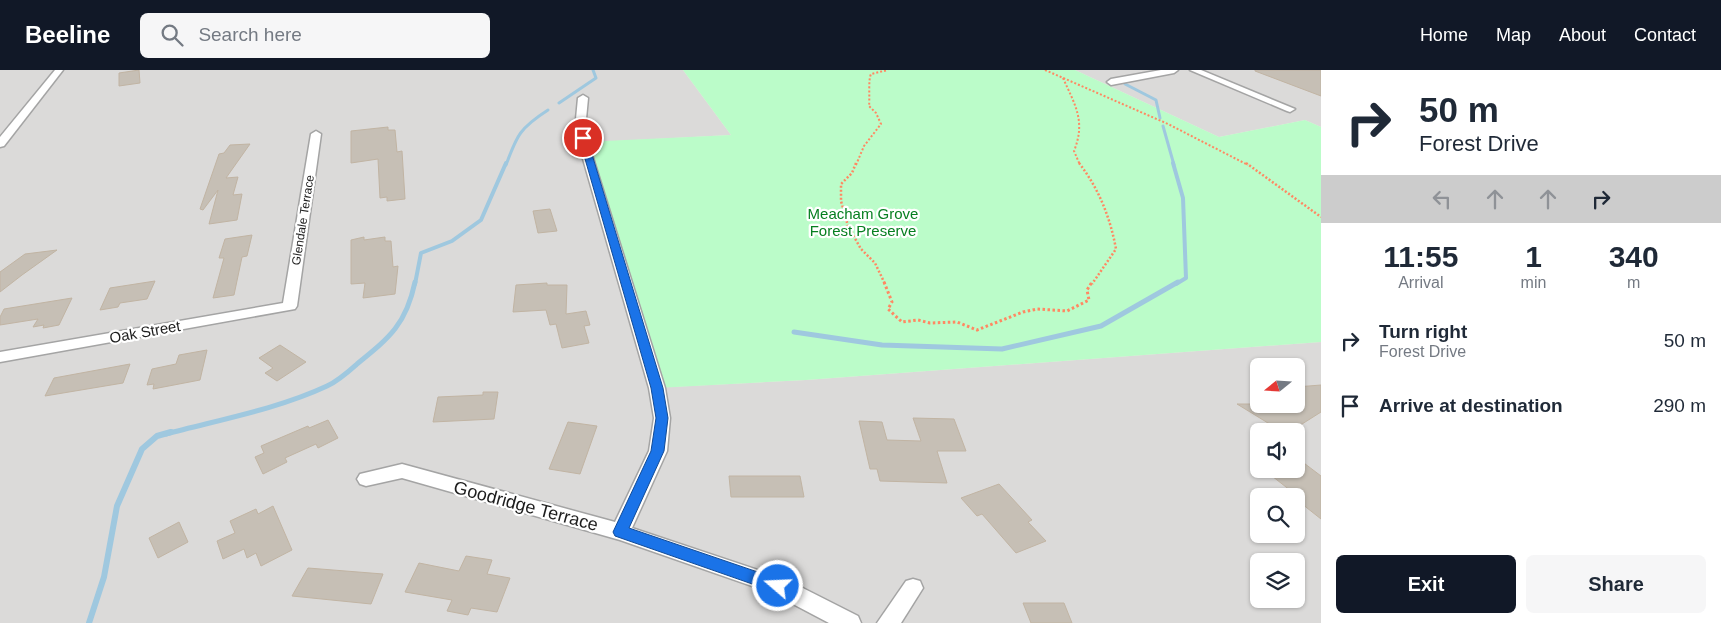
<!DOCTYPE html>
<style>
body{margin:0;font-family:Arial,sans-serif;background:#f6f6f7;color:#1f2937;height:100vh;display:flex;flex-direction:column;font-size:19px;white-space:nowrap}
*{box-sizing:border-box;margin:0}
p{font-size:16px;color:#747a83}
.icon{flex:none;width:28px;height:28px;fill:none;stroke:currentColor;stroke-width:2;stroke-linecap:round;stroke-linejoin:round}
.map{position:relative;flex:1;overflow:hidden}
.drawer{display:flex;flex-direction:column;background:#fff;width:400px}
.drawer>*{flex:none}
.top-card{background:#fff;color:#1f2937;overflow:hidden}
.needle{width:32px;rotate:252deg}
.tools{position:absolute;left:1250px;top:288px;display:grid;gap:10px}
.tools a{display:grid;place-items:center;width:55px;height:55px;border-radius:8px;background:#fff;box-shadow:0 1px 4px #0004;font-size:25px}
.pin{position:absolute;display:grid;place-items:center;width:42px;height:42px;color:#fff;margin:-21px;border:2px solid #fff;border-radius:50%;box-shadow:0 1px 5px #0007}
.me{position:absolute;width:55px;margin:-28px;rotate:289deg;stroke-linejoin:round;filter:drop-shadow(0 0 4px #0008)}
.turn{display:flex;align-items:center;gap:18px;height:105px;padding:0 15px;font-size:22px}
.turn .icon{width:65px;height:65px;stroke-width:2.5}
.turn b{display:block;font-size:35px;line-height:42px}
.lanes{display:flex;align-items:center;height:48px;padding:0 15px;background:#0003;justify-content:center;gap:25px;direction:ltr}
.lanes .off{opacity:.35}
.eta{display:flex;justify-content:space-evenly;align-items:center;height:85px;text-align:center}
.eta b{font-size:30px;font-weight:600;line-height:35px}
.primary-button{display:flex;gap:10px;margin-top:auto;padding:10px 15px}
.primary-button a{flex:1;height:58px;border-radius:8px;background:#111827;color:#fff;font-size:20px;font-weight:600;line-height:58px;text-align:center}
.primary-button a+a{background:#f6f6f7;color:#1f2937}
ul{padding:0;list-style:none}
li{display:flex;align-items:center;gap:15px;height:65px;padding:0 15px}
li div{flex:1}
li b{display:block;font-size:19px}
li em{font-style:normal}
header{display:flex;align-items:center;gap:30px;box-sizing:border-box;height:70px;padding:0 25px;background:#111827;color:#fff}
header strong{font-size:24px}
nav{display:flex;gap:28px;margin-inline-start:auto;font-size:18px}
.search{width:350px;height:45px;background:#f6f6f7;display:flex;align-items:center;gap:12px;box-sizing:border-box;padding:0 18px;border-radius:8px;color:#747a83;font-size:19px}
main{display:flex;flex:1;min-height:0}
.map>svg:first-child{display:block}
.residential{fill:#dbdad9;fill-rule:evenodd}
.park{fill:#bbfcc9}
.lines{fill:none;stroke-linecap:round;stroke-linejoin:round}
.stream-far3{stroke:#9fc8df;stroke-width:3}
.stream-far2{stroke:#9fc8df;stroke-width:4}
.stream-far1{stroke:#9fc8df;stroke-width:5}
.stream{stroke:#9fc8df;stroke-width:6}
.building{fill:#c6bfb5;stroke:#c1b4a3}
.minor-casing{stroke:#a4a4a4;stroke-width:3}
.path-far2{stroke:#ff8862;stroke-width:2;stroke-dasharray:2 2;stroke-linecap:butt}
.path-far1{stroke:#ff8862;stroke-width:2.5;stroke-dasharray:2 2;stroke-linecap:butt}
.path{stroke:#ff8862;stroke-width:3;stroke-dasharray:2.5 2.5;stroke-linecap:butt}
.minor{fill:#fff;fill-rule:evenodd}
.route{fill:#1a73e8;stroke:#114b97}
.labels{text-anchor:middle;stroke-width:4.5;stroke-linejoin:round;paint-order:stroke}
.far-street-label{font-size:12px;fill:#1d1d1d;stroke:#fff}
.park-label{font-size:15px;fill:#067f20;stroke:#fff}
.street-label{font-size:15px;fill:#1d1d1d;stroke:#fff}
.near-street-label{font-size:18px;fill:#1d1d1d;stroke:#fff}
</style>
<header>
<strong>Beeline</strong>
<div class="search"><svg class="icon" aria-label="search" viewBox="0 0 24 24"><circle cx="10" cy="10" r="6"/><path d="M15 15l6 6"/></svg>Search here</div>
<nav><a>Home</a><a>Map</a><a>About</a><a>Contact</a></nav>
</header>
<main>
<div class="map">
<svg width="1321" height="553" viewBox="0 0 1321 553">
<rect width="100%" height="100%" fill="#eeece2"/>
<g class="residential">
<path d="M0,0h683l48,65 -154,8 73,245 156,-8 515,-38v281h-1321zM1259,296h37v38h-37zM1259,361h37v38h-37zM1259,426h37v38h-37zM1259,491h37v38h-37z"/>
<path d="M1075,0h246v57l-16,-7 -86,17z"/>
</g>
<path class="park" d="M683,0h392l144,67 86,-17 16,7v215l-515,38 -149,8 -74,-246 148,-7z"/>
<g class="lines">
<g class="stream-far3">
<path d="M1125,14l31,16 4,18"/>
<path d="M559,33l37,-25 -3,-8"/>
<path d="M1163,56l11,39"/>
<path d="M506,95c11,-30 14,-37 42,-55"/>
</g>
<g class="stream-far2">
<path d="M1173,93l10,35 3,80 -10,6"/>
<path d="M415,214l6,-31 31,-12 29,-21 25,-57"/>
</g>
<g class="stream-far1">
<path d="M794,262l88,13 120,4 99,-23 77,-44"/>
<path d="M166,364c52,-14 112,-25 161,-48 11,-5 21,-14 30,-22 32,-26 49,-39 58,-82"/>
</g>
<path class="stream" d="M89,553l15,-46 13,-71 25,-57 15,-13 14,-4"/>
</g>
<g class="building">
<path d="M139,0l1,13 -21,3v-13z"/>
<path d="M1255,0h66v26l-66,-25z"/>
<path d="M388,57v3h7l2,22 5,-1 3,48 -18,2v-4l-7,1 -2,-39 -27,4v-32z"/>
<path d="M250,74l-24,34 12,-1 -5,18 9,-1 -5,26 -28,4 9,-34 -15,20 -3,-1 19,-55 5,-1 6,-8z"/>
<path d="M550,139l7,22 -19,2 -5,-22z"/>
<path d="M252,165l-5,21 -5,1 -8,38 -21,3 11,-40h-5l6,-19z"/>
<path d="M364,167v3l21,-3v4h6l2,26 5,-1 -3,28 -32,4 2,-15 -14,1v-44z"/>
<path d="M57,180l-35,25 -22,17v-20l25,-18z"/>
<path d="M155,211l-8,18 -27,4 -2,4 -18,3 10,-22z"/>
<path d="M547,213v2h20l-1,29 20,-3 4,14 -6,1 5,17 -27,5 -6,-24 -6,1 -4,-15 -33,2 3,-27z"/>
<path d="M72,228l-13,27 -16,3 1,-3 -11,2 5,-8 -38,6v-8l4,-8z"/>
<path d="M280,275l26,17 -29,19 -12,-8 8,-5 -14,-10z"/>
<path d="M207,280l-7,30 -47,9 1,-5 -7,1 5,-16 24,-5 3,-9z"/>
<path d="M130,294l-7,19 -78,13 9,-18z"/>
<path d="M1321,315v27l-30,19h-10l-44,-27h59v-17z"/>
<path d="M483,322h15l-4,27 -61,3 5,-25 45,-2z"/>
<path d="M913,348l41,1 12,32h-29l10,32 -67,-2 -3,-12h-7l-11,-48 23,1 5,18 34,1z"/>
<path d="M328,350l10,18 -20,10 -2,-4 -31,14 2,4 -24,12 -8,-17 9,-4 -3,-7 47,-20 1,2z"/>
<path d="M568,352l29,4 -17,48 -31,-5z"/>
<path d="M1296,387l25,19v43l-24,-19 3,-2 -37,-29h33z"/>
<path d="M729,406h71l4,21h-73z"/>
<path d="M999,414l33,36 -4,2 18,19 -30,12 -34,-39 -5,2 -16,-18z"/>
<path d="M273,436l19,44 -31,16 -5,-13 -9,5 -3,-9 -21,10 -6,-18 18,-8 -5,-12 26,-12 2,5z"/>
<path d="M179,452l9,20 -30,16 -9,-20z"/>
<path d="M466,486l26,4 -5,14 23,4 -13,34 -26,-4 -3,7 -21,-4 5,-11 -47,-8 14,-29 40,8z"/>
<path d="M308,498l75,6 -12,30 -79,-8z"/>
<path d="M1023,533h41l8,20h-41z"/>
</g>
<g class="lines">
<g class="minor-casing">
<g id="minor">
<path d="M55,0h8l-59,76 -4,1v-10z"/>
<path d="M1161,0h17l-4,3 -63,12 -4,-3 4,-3z"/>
<path d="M1190,0h11l94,39 -5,3 -3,-1z"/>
<path d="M583,25l5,3 -2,21 3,26 76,243 5,30 -3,33 -35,77 153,51 73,37 3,7h-32l-57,-30 -152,-53 -218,-62 -36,8 -6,-2 -3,-5 3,-5 42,-10 213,58 34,-71 5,-33 -5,-30 -70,-243 -3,-26 2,-21z"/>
<path d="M316,61l5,3 -24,172 -2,3 -295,53v-10l283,-49 28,-169z"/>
<path d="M913,509l7,2 3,7 -22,35h-24l29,-42z"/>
</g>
</g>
<g class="path-far2">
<path d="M1045,0l123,54 80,41"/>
<path d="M1063,8c12,27 23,43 11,73l6,14"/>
<path d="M856,95l8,-19 17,-22 -5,-11 -7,-7c1,-9 -1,-26 2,-32l17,-4"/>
</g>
<g class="path-far1">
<path d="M856,93l-4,10 -11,11v17l7,25 13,23 14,14 10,21"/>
<path d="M1079,93c20,26 31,54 37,86l-24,35"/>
<path d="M1246,93l75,54"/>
</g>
<path class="path" d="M884,212l8,20 -4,7 14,13 16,-2 12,3 27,-1 20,8 46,-18 14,-3 30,2 22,-11 -2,-10 5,-8"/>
<use href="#minor" class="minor"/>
</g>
<path class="route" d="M583,66l4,2 76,250 5,30 -4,33 -35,77 155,53 2,5 -2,5 -6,2 -163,-57 -2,-4 38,-81 5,-33 -5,-30 -72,-250z"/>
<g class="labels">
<g class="far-street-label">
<text transform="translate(303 150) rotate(-81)" y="4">Glendale Terrace</text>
</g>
<g class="park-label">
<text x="863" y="149">Meacham Grove<tspan x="863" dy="17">Forest Preserve</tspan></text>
</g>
<g class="street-label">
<text transform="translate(145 262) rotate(-10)" y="5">Oak Street</text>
</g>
<g class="near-street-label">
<text transform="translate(526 436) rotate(15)" y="6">Goodridge Terrace</text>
</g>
</g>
</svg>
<div class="tools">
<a><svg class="needle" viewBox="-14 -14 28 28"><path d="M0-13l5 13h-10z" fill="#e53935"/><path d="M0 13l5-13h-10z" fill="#747a83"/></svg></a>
<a><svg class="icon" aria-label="sound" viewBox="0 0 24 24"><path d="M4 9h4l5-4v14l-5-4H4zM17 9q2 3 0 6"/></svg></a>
<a><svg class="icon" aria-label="search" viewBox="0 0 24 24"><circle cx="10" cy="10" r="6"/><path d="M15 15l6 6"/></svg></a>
<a><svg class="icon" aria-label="layers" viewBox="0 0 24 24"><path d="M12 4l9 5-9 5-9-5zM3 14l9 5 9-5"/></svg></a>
</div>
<div class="pin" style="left:583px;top:68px;background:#d93025"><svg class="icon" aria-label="arrive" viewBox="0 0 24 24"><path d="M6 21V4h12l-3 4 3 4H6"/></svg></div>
<svg class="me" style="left:778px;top:516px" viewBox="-20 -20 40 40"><circle r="17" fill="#1a73e8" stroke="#fff" stroke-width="3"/><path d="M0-11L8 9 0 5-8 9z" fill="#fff"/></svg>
</div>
<section class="drawer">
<div class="top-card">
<div class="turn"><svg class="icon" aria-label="right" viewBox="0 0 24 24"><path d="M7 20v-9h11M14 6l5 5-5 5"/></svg><div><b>50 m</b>Forest Drive</div></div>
<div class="lanes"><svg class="icon off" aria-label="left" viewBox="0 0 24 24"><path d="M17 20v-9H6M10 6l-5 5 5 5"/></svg><svg class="icon off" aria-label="ahead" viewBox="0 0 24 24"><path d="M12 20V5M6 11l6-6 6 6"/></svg><svg class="icon off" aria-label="ahead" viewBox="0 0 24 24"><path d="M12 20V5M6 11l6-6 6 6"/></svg><svg class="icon" aria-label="right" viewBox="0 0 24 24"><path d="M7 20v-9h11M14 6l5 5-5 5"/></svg></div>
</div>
<div class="eta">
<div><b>11:55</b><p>Arrival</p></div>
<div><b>1</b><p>min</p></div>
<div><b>340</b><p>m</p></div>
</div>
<ul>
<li><svg class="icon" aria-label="right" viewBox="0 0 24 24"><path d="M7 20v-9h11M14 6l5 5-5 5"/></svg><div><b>Turn right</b><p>Forest Drive</p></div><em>50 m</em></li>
<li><svg class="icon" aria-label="arrive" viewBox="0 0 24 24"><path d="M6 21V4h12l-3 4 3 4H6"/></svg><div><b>Arrive at destination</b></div><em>290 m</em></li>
</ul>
<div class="primary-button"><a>Exit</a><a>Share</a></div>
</section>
</main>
